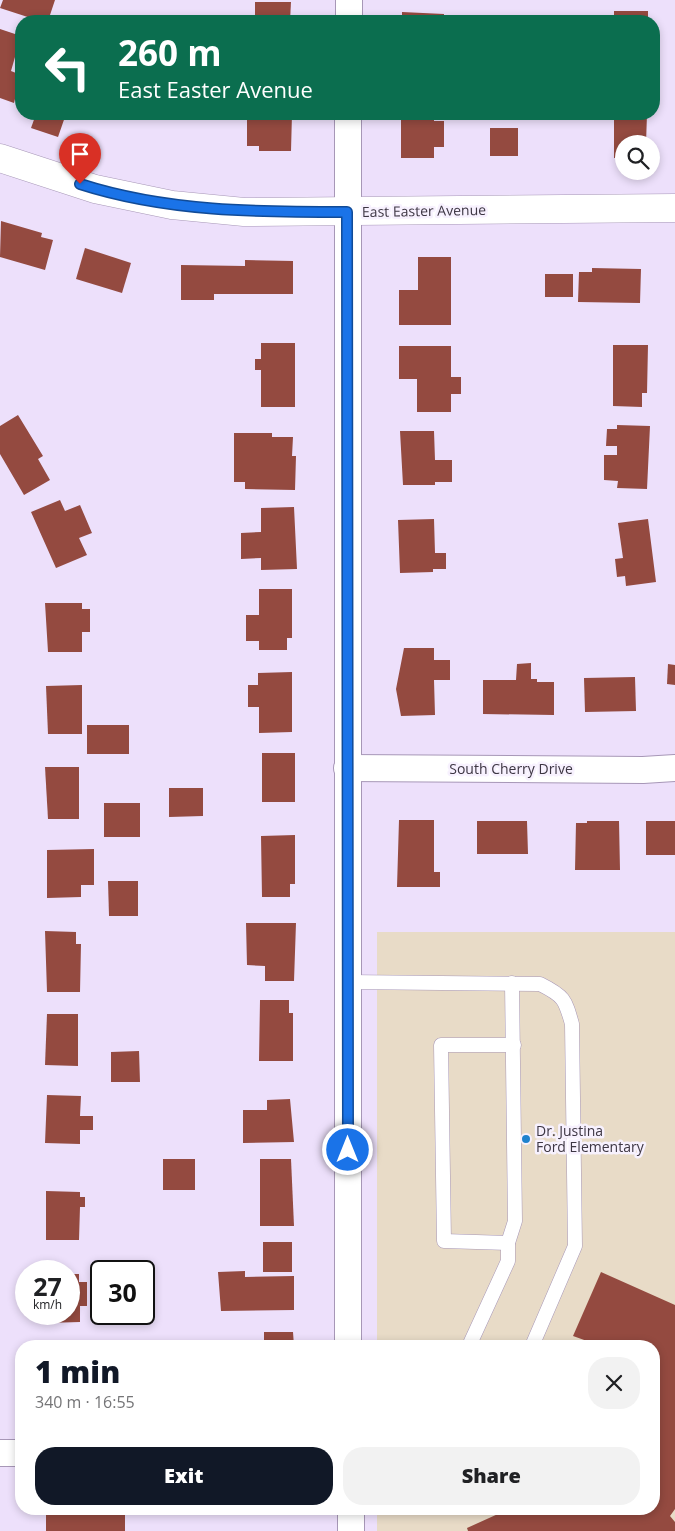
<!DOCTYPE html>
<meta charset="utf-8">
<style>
body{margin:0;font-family:"Open Sans",sans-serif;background:#f2f2f2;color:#202124;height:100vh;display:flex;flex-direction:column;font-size:19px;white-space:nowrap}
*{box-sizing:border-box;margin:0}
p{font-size:16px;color:#757577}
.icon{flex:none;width:28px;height:28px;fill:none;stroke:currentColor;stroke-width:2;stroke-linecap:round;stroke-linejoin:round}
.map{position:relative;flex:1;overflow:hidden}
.sheet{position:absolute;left:15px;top:1340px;width:645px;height:175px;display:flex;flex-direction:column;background:#fff;border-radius:20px;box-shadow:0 2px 8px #0003}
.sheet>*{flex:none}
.top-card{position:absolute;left:15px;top:15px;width:645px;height:105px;border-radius:20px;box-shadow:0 2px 8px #0003;background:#0b6e4f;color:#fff;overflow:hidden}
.controls{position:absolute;left:615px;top:135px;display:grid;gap:10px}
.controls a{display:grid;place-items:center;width:45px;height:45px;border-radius:50%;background:#fff;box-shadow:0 2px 8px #0003;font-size:25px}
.speed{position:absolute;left:15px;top:1260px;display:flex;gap:10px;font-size:25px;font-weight:700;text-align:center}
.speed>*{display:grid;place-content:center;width:65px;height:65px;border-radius:50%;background:#fff;box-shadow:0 2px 8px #0003;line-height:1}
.speed small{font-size:12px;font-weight:400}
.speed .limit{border:2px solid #111;border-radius:8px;background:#fff;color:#111}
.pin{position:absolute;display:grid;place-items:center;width:42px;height:42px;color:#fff;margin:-51px -21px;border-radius:50% 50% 50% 0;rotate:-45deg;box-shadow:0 0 5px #0007}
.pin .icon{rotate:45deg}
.me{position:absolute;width:55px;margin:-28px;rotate:0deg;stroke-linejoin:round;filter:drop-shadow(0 0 4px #0008)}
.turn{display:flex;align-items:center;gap:18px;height:105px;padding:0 20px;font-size:22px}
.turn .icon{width:65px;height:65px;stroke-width:2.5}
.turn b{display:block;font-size:35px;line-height:42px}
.round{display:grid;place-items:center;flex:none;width:52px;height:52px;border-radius:20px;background:#f2f2f2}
.headline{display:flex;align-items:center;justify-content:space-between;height:85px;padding:0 20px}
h1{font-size:30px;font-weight:800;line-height:38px;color:#111827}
.action{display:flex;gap:10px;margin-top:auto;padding:10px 20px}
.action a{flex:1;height:58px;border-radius:20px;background:#111827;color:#fff;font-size:20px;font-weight:800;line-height:58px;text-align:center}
.action a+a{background:#f2f2f2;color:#202124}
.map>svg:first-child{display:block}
.education{fill:#e8dbc7}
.building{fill:#944a40}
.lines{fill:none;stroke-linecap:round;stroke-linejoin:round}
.lane-casing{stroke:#a797b7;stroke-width:15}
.street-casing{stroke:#a797b7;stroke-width:28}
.secondary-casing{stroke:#a797b7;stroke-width:29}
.lane{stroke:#fff;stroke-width:14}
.street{stroke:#fff;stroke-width:26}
.secondary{stroke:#fff;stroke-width:28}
.route-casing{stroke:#114b97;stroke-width:12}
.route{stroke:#1a73e8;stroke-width:9}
.poi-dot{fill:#1f82cd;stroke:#f7f1fe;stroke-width:2}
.labels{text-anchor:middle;stroke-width:5;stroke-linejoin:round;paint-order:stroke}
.street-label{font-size:14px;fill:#3d3643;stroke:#f7f1fe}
.poi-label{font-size:14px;fill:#3d3643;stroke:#f7f1fe;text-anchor:start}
</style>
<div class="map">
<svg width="675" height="1531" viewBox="0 0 675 1531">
<rect width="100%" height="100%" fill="#ede0fb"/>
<path class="education" d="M377,932h298v599h-298v-22h277v-163h-277z"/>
<g class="building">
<path d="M3,0h52l-7,21h-8l-40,-13z"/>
<path d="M255,2h36l-1,19h-35z"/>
<rect x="614" y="11" width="34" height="10"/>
<path d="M402,12l42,2v7h-42z"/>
<path d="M0,29l21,7 -10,35 10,4 -7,28 -14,-5z"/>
<path d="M36,114h30l-8,23 -27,-9z"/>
<path d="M247,114h45l-1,37h-32v-5h-12z"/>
<path d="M401,114h33v7h10v26h-10v11h-33z"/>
<path d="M614,114h33l-1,30h-22v14h-10z"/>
<rect x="490" y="128" width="28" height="28"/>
<path d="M1,221l41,12 -1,4 12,3 -8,30 -45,-13z"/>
<path d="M85,248l46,15 -9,30 -46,-14z"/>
<path d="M418,257h33v68h-52v-35h19z"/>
<path d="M245,260l48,1v33h-79v6h-33v-35l64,1z"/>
<path d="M592,268l49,1 -1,34 -62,-1 1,-30h13z"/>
<rect x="545" y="274" width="28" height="23"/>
<path d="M261,343h34v64h-34v-37h-6v-11h6z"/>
<path d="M613,345h35l-1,48h-5v14l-29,-1z"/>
<path d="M399,346h52v31h10v17h-10v18h-34v-33h-18z"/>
<path d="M18,415l25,41 -5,3 12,21 -26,15 -24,-41v-28z"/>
<path d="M617,425l33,1 -3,63 -30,-1 1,-7 -14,-1v-25h13v-9h-11l1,-17h10z"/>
<path d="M400,431h34l1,29h17v22h-17v3h-32z"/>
<path d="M234,433h38v4h21l-1,19h4l-1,34 -50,-1v-7h-11z"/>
<path d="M60,500l5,11 15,-6 12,28 -13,5 8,17 -31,13 -25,-56z"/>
<path d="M294,507l3,62 -36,1v-12l-20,1v-26l20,-1v-24z"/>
<path d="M434,519l1,34h11v16h-13v3l-33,1 -2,-53z"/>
<path d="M648,519l8,63 -30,4 -1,-10 -8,1 -2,-18 8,-1 -5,-35z"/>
<path d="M259,589h33v49h-5v12h-28v-9h-13v-26h13z"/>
<path d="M45,603h37v6h8v23h-8v20h-34z"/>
<path d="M404,648h30v12h16v20h-16l1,35 -34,1 -5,-27z"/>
<path d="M531,663v16h6v3h17v33l-71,-1v-34h33l1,-16z"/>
<path d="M668,664l7,1v20l-8,-1z"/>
<path d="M292,672v60l-33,1v-26h-11v-22h10v-12z"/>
<path d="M635,677l1,34 -51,1 -1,-34z"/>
<path d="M82,685v49h-34l-2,-48z"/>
<rect x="87" y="725" width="42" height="29"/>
<rect x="262" y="753" width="33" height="49"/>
<path d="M45,767h34v52h-31z"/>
<path d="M169,788h34v28l-34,1z"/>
<rect x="104" y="803" width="36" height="34"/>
<path d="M399,820h35v52h6v15h-43z"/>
<path d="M477,821h50l1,33h-51z"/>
<path d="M587,821h32l1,49h-45l1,-47h11z"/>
<rect x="646" y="821" width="29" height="34"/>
<path d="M295,835v49h-5v13h-28l-1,-61z"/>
<path d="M94,849v36h-13v12l-34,1v-48z"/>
<path d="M108,881h30v35h-29z"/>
<path d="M246,923h50l-2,58h-29v-15l-18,-1z"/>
<path d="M45,931l31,1v12h5l-1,48h-33z"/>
<path d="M260,1000h29v13h4v48h-34z"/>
<path d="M47,1014h31v52l-33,-1z"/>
<path d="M139,1051l1,31h-29v-30z"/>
<path d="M47,1095l34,1 -1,20h13v14h-13v14l-35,-1z"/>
<path d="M290,1099l4,43 -51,1v-33h24v-10z"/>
<rect x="163" y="1159" width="32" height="31"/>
<path d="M260,1159h31l3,67h-34z"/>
<path d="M46,1191l34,1v5h5v10h-5l-1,33h-33z"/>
<rect x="263" y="1242" width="29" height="30"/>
<path d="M245,1271v6l49,-1v34l-73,1 -3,-39z"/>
<path d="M601,1272l74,33v204l-5,7 5,6v9h-207l-1,-3 42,-19h145v-163h-53l-28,-10z"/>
<path d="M69,1274h10v8h8v24h-7v16l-34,1v-9h23z"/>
<path d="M264,1332h29l1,14h-42v-2h12z"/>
<rect x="46" y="1509" width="79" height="22"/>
</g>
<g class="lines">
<g class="lane-casing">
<g id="lane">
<path d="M348,982l192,2c24,12 25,15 32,40l3,222 -43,100"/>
<path d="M508,1243l-64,-2 -3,-196h73"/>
<path d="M469,1346l39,-85v-18l7,-22 -3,-238"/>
</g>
</g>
<g class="street-casing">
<g id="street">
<path d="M349,21v-21"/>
<path d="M347,768l296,2 32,-2"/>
<path d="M348,1346v-1232"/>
<path d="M0,1453h21"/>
<path d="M351,1531v-22"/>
</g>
</g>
<g class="secondary-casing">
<path id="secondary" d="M0,158l95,31 77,16 72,7 431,-4"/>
</g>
<use href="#lane" class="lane"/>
<use href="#street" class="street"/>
<use href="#secondary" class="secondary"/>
</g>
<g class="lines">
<g class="route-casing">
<path id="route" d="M80,184c87,28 177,28 267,28l1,938"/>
</g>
<use href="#route" class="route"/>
</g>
<circle class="poi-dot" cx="526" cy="1139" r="5"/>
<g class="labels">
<g class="street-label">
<text transform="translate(424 211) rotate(-1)" y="5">East Easter Avenue</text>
<text x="511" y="774">South Cherry Drive</text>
</g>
<g class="poi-label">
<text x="536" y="1136">Dr. Justina<tspan x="536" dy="16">Ford Elementary</tspan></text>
</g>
</g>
</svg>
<div class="controls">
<a><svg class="icon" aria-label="search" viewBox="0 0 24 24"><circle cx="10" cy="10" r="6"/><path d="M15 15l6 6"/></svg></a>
</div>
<div class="speed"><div>27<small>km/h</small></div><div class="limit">30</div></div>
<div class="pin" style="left:80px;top:184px;background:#d93025"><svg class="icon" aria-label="arrive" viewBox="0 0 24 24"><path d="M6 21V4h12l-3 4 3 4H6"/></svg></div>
<svg class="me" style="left:348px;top:1150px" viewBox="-20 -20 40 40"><circle r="17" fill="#1a73e8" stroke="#fff" stroke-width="3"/><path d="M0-11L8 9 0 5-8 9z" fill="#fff"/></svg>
<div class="top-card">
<div class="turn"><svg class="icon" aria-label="left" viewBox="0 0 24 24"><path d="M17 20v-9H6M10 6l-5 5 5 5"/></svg><div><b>260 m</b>East Easter Avenue</div></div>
</div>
<section class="sheet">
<div class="headline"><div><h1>1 min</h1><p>340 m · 16:55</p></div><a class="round"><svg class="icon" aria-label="close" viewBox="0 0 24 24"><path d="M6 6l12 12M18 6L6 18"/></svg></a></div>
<div class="action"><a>Exit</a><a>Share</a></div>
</section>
</div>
